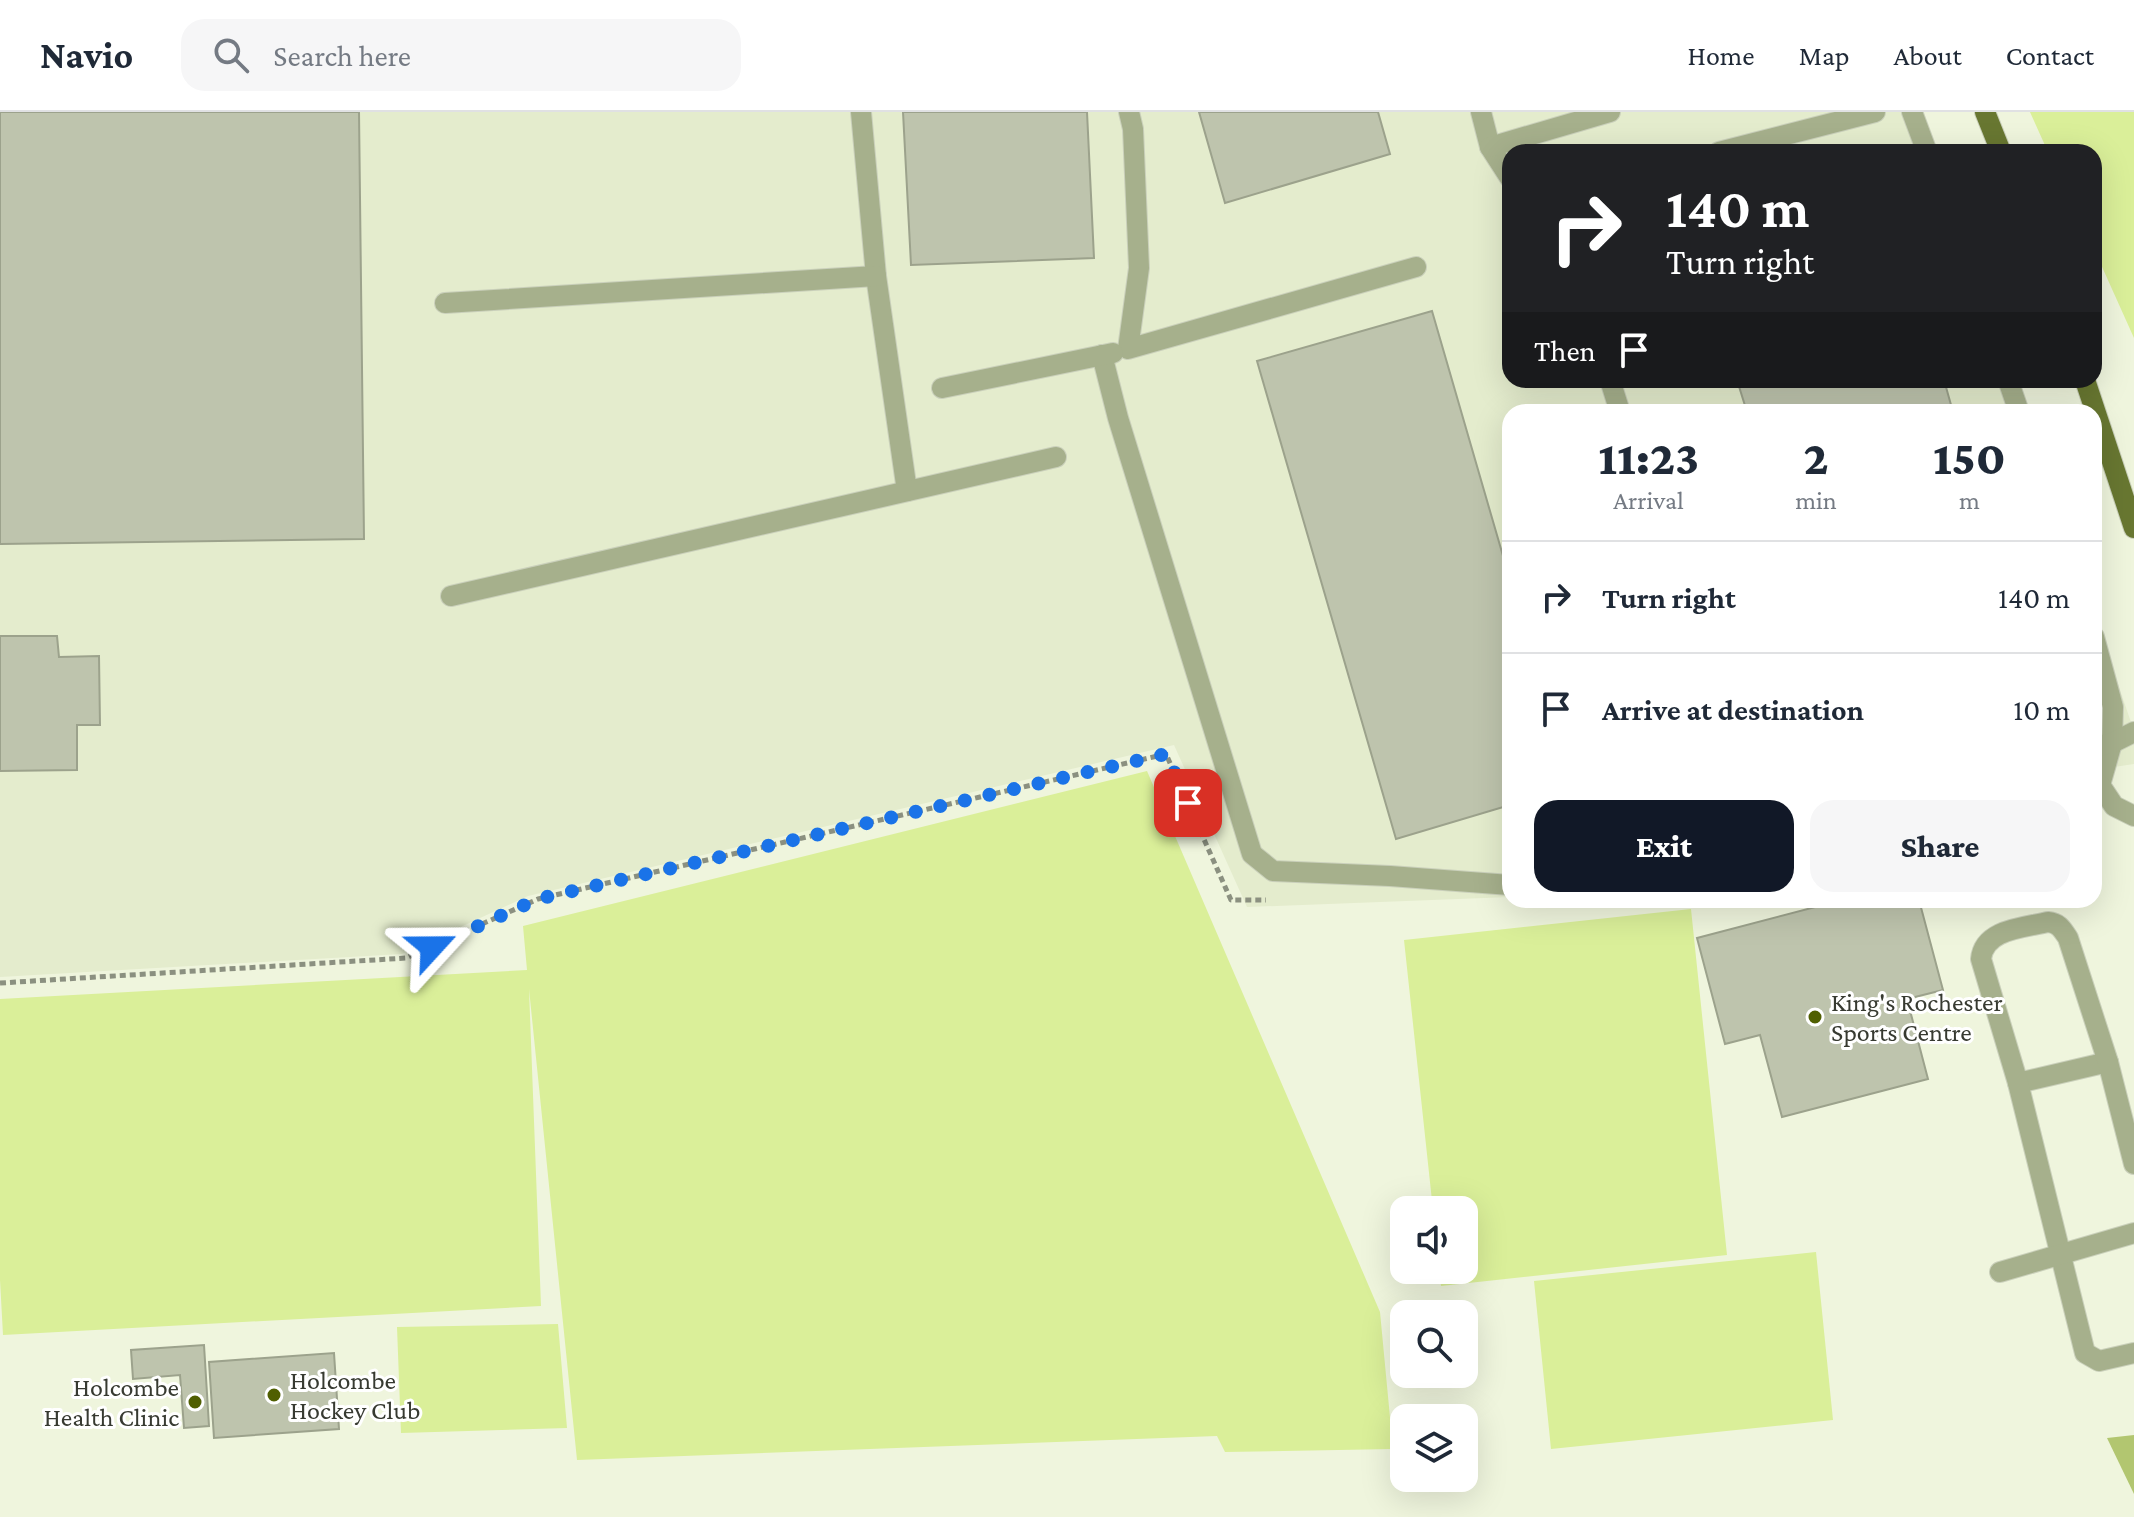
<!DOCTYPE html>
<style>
body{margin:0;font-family:"Crimson Pro",serif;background:#f6f6f7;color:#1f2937;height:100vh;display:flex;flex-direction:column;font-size:30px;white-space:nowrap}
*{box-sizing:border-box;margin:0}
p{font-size:26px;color:#747a83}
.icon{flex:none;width:44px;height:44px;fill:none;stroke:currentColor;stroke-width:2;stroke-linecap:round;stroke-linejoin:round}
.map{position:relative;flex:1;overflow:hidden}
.sheet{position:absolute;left:1502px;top:292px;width:600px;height:504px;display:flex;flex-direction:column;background:#fff;border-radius:24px;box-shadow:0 8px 32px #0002}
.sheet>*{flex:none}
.hud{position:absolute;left:1502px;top:32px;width:600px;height:244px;border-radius:24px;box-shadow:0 8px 32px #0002;background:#202124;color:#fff;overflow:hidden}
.fabs{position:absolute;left:1390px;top:1084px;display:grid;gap:16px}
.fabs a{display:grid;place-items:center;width:88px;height:88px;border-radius:16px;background:#fff;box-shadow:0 8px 32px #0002;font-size:40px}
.pin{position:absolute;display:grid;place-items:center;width:68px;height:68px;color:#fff;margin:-34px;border-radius:16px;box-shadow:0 4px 12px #0006}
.me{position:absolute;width:88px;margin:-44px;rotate:66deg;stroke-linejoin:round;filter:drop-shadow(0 0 6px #0008)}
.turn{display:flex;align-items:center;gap:28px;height:168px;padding:0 32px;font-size:36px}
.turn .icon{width:104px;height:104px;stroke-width:2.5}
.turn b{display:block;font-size:56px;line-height:68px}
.then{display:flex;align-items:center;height:76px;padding:0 32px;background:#0003;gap:16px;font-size:30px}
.eta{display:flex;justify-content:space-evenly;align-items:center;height:136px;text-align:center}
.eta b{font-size:48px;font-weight:800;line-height:56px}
.button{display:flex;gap:16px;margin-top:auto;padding:16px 32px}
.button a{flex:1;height:92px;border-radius:24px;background:#111827;color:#fff;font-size:32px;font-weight:800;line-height:92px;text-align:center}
.button a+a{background:#f6f6f7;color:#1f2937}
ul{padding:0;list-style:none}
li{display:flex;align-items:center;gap:24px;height:112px;padding:0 32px;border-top:2px solid #e0e1e3}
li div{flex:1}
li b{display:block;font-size:30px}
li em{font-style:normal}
header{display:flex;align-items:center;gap:48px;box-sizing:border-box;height:112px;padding:0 40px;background:#fff;border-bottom:2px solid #e0e1e3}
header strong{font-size:38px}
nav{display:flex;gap:44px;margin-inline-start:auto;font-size:28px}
.search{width:560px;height:72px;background:#f6f6f7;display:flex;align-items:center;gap:20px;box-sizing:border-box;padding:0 28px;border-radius:24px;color:#747a83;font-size:30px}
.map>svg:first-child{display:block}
.built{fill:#e4eccd}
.green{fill:#daef99}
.forest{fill:#b2c670}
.building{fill:#bec4ad;stroke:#9ca28c;stroke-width:2}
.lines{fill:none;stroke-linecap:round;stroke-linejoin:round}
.minor-casing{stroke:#cad0bb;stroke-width:22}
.major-casing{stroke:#cad0bb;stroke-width:22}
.path{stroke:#8b9080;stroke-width:5;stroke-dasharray:6 4;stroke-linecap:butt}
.minor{stroke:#a6b08c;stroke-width:20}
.major{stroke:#687731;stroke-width:20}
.route{stroke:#1a73e8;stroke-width:14;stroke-dasharray:0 25.2}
.poi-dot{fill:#505f01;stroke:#fff;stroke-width:3}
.labels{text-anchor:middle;stroke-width:6;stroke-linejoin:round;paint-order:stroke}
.poi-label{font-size:26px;fill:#373a31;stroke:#fff;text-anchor:start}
</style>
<header>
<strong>Navio</strong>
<div class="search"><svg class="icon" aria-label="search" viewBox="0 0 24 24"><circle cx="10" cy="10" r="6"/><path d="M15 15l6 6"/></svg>Search here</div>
<nav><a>Home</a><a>Map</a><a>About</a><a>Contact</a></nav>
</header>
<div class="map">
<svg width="2134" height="1405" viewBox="0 0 2134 1405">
<rect width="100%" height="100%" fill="#eff5dd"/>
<g class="built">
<path d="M0,0h1923l13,40h-426v228h504l11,32h-515v485l-263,10 -73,-162 -646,151 -126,58 -402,23z"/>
<path d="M2094,502l40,117v33l-40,6z"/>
</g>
<g class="green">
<path d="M2030,0h104v226l-40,-89v-97h-46z"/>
<path d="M1147,659l233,541 13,137 -168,3 -8,-16 -640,24 -48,-471 12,317 -538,29 -3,-55v-281l527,-29 -4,-44z"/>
<path d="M1691,797l36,346 -286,31 -2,-16h25v-60h-31l-29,-270z"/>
<path d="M1816,1140l17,168 -282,29 -17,-168z"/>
<path d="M558,1212l9,104 -166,5 -4,-106z"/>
</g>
<path class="forest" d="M2134,1323v59l-27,-56z"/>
<g class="building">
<path d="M0,0h359l5,427 -364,5z"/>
<path d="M903,0h184l7,146 -183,7z"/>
<path d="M1199,0h179l12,42 -165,49z"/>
<path d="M1432,199l78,269v225l-114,34 -139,-478z"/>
<path d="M1737,268h207l9,32h-206z"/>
<path d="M0,524h57l2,21 40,-1 1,69h-23v45l-77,1z"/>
<path d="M1842,788h77l24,90 -36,9 21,80 -146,38 -22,-82 -35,9 -28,-106z"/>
<path d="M204,1233l5,81 -25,2 -4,-53 -47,4 -2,-29z"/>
<path d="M334,1241l5,76 -125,9 -5,-76z"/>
</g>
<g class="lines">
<g class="minor-casing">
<g id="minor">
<path d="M861,0l15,164 31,215"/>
<path d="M1129,0l4,17 6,139 -11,81 288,-82"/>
<path d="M1481,0l9,35 20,31"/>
<path d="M1912,0l15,40"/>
<path d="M1490,35l120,-35"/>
<path d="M1719,40l156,-40"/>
<path d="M445,191l431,-27"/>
<path d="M1102,243l16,63 134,436 21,17 117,5 120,9"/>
<path d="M1610,268l10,32"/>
<path d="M2008,268l11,32"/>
<path d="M942,276l171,-35"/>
<path d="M451,484l605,-139"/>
<path d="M2094,525l19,70 -1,36 -12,42"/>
<path d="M2094,635l18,-4 22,-11"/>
<path d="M2094,672l6,1 14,21 20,10"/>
<path d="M2018,971l90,-21"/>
<path d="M2134,1052l-26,-102 -40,-124c-6,-9 -9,-15 -20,-16 -25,6 -64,7 -67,37l37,124 67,270 14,8 35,-8"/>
<path d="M2000,1160l134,-39"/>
</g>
</g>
<g class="major-casing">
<g id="major">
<path d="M1985,0l16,40"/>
<path d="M2085,268l49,148"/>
</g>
</g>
<path class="path" d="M0,871l406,-25 132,-59 628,-145 65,146h35"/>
<use href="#minor" class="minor"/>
<use href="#major" class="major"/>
</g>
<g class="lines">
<path class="route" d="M432,835l106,-48 628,-145 22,49"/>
</g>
<g class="poi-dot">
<circle cx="1815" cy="905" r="8"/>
<circle cx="274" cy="1283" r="8"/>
<circle cx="195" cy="1290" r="8"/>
</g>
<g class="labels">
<g class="poi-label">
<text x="1831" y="899">King's Rochester<tspan x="1831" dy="30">Sports Centre</tspan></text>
<text x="290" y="1277">Holcombe<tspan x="290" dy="30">Hockey Club</tspan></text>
<text x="179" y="1284" text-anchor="end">Holcombe<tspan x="179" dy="30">Health Clinic</tspan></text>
</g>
</g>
</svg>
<div class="fabs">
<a><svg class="icon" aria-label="sound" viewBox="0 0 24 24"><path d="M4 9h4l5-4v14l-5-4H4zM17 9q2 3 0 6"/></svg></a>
<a><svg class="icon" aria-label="search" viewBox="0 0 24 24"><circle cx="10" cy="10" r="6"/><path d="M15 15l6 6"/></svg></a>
<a><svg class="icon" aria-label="layers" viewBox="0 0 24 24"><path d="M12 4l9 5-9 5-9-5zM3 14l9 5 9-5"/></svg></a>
</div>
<div class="pin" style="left:1188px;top:691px;background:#d93025"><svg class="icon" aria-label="arrive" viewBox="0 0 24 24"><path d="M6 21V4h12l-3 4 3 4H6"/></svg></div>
<svg class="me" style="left:432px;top:835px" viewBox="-20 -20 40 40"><path d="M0-17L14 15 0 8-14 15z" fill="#1a73e8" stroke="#fff" stroke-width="4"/></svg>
<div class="hud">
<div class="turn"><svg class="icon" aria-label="right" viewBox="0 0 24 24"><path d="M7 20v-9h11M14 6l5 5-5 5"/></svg><div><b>140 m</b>Turn right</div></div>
<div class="then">Then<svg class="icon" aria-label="arrive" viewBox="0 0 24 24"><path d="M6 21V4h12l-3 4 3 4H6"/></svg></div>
</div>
<section class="sheet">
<div class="eta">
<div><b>11:23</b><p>Arrival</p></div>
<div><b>2</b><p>min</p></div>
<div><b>150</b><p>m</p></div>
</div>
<ul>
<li><svg class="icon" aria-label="right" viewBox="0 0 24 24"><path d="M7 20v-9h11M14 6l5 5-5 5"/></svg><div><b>Turn right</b></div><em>140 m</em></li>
<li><svg class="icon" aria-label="arrive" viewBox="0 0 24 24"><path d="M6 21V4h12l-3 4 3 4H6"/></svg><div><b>Arrive at destination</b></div><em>10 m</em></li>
</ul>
<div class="button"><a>Exit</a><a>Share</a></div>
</section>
</div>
